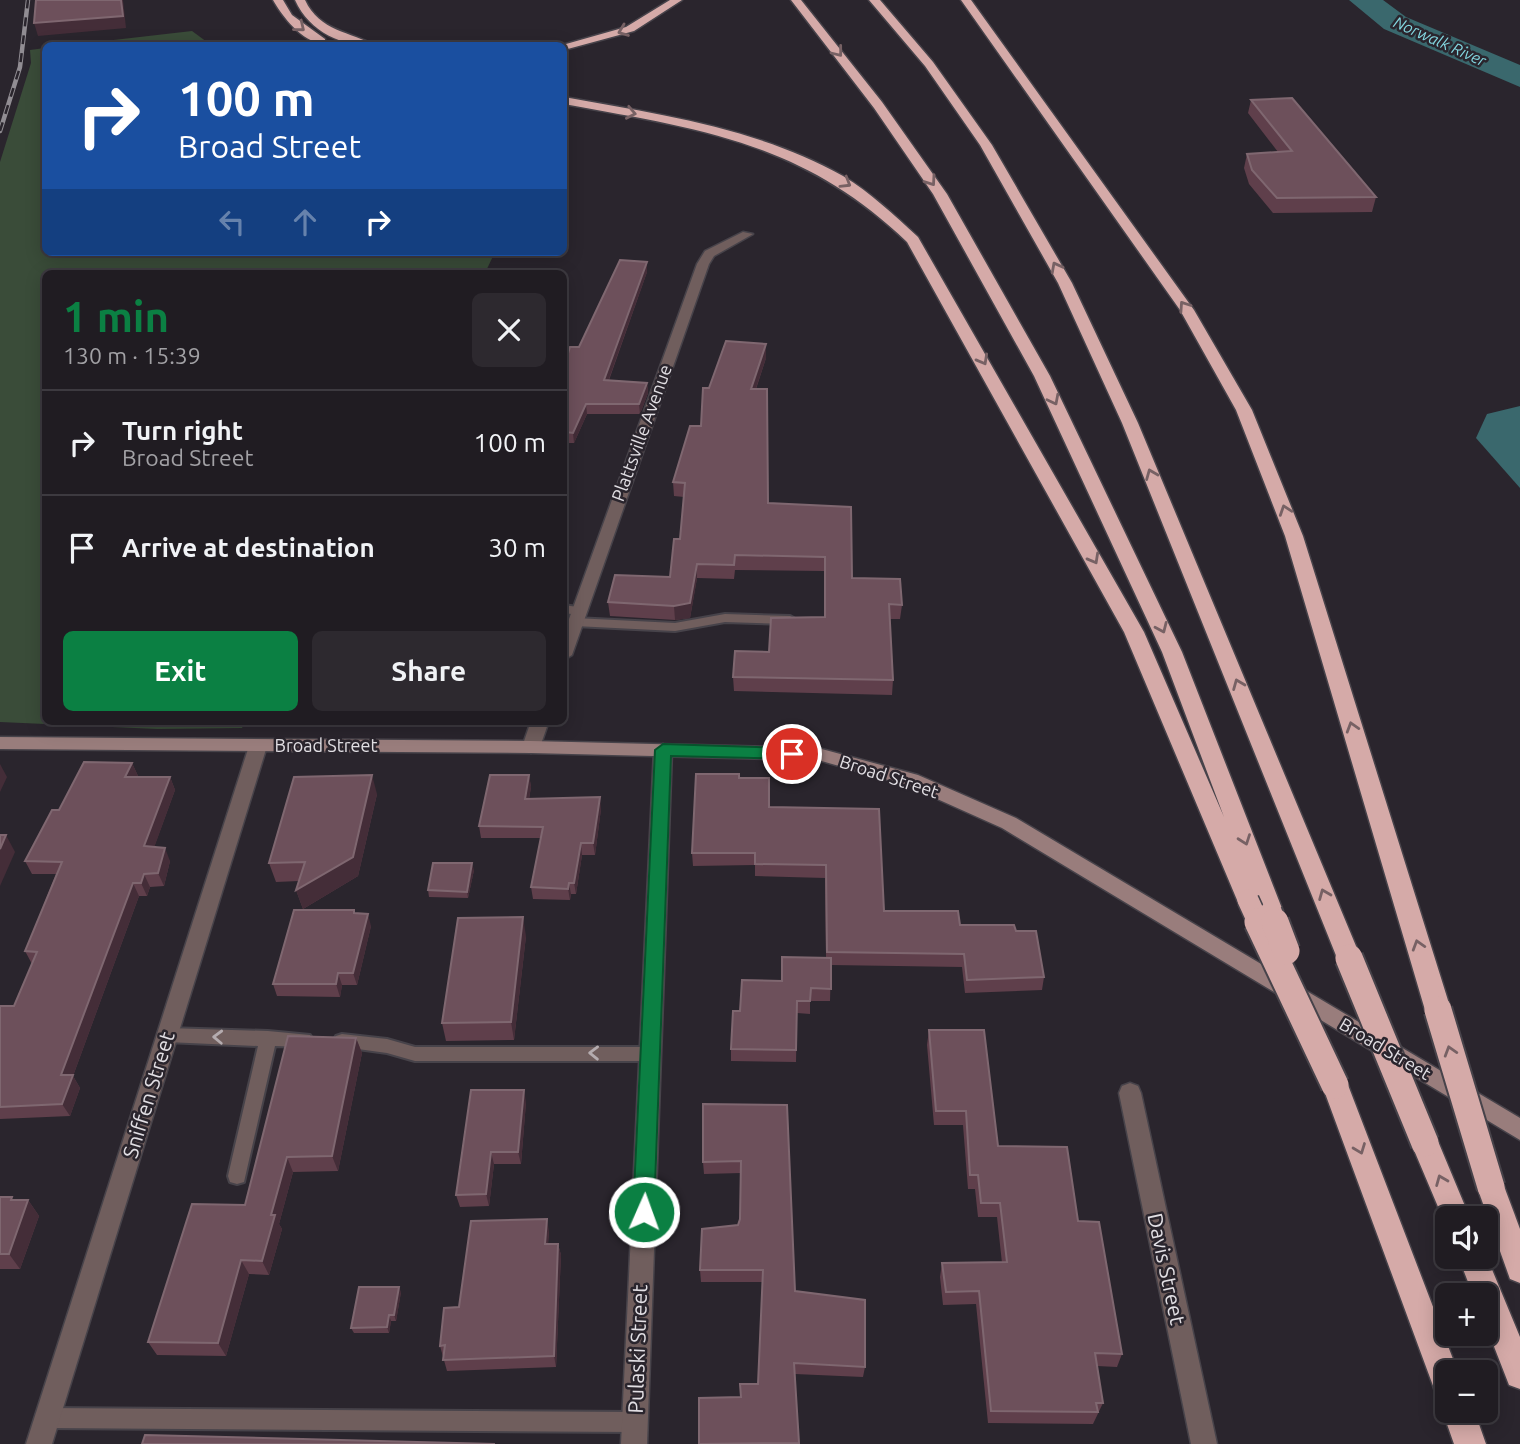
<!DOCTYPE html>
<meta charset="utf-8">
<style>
body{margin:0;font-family:Ubuntu,sans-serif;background:#2d292f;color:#f1f3f6;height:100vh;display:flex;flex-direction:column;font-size:26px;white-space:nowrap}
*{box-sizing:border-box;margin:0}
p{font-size:23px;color:#a2a1a5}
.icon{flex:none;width:38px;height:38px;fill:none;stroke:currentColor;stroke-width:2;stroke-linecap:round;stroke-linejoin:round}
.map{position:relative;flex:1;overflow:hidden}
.drawer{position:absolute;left:42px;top:270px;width:525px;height:455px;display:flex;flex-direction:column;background:#201c22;border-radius:10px;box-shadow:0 4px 18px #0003,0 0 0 2px #3d3a40}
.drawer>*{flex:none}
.hud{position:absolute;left:42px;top:42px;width:525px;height:214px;border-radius:10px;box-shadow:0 4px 18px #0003,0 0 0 2px #3d3a40;background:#1a4fa0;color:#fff;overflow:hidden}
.controls{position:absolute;left:1435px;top:1206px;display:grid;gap:14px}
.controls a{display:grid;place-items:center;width:63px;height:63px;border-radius:10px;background:#201c22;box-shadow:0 4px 18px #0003,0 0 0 2px #3d3a40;font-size:35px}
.pin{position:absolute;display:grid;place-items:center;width:60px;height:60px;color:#fff;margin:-30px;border:4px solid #fff;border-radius:50%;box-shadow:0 2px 7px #0007}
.me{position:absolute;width:77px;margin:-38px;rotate:2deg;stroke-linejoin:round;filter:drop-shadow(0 0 5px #0008)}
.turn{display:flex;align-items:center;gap:24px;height:147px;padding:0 21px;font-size:32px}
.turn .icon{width:91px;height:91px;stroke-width:2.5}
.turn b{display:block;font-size:49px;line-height:60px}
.lanes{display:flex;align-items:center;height:66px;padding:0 21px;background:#0003;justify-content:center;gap:35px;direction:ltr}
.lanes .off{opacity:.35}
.round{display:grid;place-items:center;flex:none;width:74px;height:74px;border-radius:10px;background:#2d292f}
.overview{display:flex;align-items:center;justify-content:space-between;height:119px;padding:0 21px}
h1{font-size:42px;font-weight:600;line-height:52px;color:#0b8043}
.primary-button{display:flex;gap:14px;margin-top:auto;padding:14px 21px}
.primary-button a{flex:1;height:80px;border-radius:10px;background:#0b8043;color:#fff;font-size:28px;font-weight:600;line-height:80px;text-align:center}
.primary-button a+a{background:#2d292f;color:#f1f3f6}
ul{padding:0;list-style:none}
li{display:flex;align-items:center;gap:21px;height:105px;padding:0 21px;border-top:2px solid #3d3a40}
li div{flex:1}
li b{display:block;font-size:26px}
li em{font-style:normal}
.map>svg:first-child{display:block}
.green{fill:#3a4c39}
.water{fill:#3a686d}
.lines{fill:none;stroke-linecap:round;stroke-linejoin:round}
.river{fill:#3a686d;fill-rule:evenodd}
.lane-casing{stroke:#47434a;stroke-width:4}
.street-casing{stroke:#47434a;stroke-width:3}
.secondary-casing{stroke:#47434a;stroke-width:3}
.highway-casing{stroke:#47434a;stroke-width:3}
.lane{fill:#705e5d;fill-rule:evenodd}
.street{fill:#705e5d;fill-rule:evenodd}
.secondary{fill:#997d7c;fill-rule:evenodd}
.highway{fill:#d5aaa8;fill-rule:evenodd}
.rail-casing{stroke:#918d93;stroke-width:4.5}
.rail{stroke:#2a252d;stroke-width:2.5;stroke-dasharray:9;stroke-linecap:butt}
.highway-bridge-far1-casing{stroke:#47434a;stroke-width:24;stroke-linecap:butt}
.highway-bridge-casing{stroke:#47434a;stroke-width:31;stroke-linecap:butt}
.highway-bridge-far1{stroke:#d5aaa8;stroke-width:21}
.highway-bridge{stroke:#d5aaa8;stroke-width:27}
.wall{fill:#5f3f4b}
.shaded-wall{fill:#442d38}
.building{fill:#6d505b;stroke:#7f6770;stroke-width:2}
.oneway{stroke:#776164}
.oneway2{stroke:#b4abae}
.route{fill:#0b8043;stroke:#07532c;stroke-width:2}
.labels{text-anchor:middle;stroke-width:5;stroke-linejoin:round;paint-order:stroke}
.far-water-label{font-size:16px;font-style:italic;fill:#83d6df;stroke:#2a252d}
.street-label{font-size:18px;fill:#e2dfe4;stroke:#2a252d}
.near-street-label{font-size:21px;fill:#e2dfe4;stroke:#2a252d}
</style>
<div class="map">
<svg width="1520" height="1444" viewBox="0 0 1520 1444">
<rect width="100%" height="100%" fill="#2a252d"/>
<g class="green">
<path d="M192,31l19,14h-141z"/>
<path d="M45,48l1,204h449l-10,21h-439v448h199l-3,7 -85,1 -157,-7v-560l31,-99 -1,-13z"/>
</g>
<path class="water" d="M1520,406v82l-44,-50 11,-24z"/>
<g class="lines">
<path class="river" d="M1349,0h34l23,17 114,48v22l-136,-58z"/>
<g class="lane-casing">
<g id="lane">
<path d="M564,605l20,3 1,3 -6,4 -15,-2z"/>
<path d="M725,614l65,2 7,4 -7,4 -65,-2 -50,9 -100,-5 -7,-4 7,-4 100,5z"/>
<path d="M167,1028l101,3 42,4 3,5 -3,5 -6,2 -29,-1 -31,136 -7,2 -7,-2 -2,-6 30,-130 -91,-4 -6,-2 -3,-5 3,-5z"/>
<path d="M342,1034l45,5 28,8h235l6,2 3,5 -3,5 -6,2h-235l-28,-8 -51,-7 -3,-5 3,-5z"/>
<path d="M47,1408l588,4 7,3 3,7 -3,7 -7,3 -588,-4 -7,-3 -3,-7 3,-7z"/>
</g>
</g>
<g class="street-casing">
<g id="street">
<path d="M743,232l10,2 -39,22 -5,8 -137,391 -8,5v-27l133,-369 8,-13z"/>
<path d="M531,721h18l-9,26 -9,6 -9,-6z"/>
<path d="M258,740l9,6 -215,698h-26l223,-698z"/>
<path d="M663,744l9,6 -25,694h-26l33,-694z"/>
<path d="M1130,1083l8,3 3,7 76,351h-26l-72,-351 3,-7z"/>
</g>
</g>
<g class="secondary-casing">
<path id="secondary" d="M0,737l531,4 287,7 100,27 98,43 504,300v22l-518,-312 -96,-43 -88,-25 -287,-7 -531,-4z"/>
</g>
<g class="highway-casing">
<g id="highway">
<path d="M273,0h10l9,15 33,24v4c-21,2 -43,-27 -52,-43z"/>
<path d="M295,0h10c15,32 45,31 71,46 -34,0 -66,-13 -81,-46z"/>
<path d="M670,0h12l-48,31 -70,19v-4h-5l67,-19z"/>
<path d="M791,0h10l81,102 65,92 103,182 132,276 101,259 -4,7 -8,2 -8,-2 -6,-13 -9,4 -8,-2 -116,-275 -217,-390c-104,-100 -207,-113 -343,-138v-7c94,17 194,31 279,79 28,17 51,39 75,61l226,395 80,185 -62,-165 -128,-276 -101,-182 -59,-86z"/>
<path d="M869,0h11l53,62 59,83 80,138 66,140 223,535 -3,7 -9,3 -9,-3 -3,-7 -215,-535 -64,-140 -78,-138 -55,-79z"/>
<path d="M961,0h10l223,310 58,100 51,126 148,474 -4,7 -9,4 -9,-4 -4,-7 -140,-474 -49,-126 -56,-100z"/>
<path d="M1335,1074l9,3 4,8 110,287h-11v26l-11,-4 -4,-11 -110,-298 4,-8z"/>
<path d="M1425,1131l10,3 35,84h-23v10l-36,-85 4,-9z"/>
<path d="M1491,1174l10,4 19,51v54l-10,-4 -33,-92 4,-9z"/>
<path d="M1486,1255l34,82v52l-11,-4 -23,-59v-31h-13l-15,-39z"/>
<path d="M1447,1399v11h27l12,34h-32l-12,-34z"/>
</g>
</g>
<use href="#lane" class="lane"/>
<use href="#street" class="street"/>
<use href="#secondary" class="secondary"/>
<use href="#highway" class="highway"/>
<g class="rail-casing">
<path id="rail" d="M0,131l20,-64 8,-67"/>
</g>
<use href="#rail" class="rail"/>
<g class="highway-bridge-far1-casing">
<g id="highway-bridge-far1">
<path d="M1248,900l11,24"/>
<path d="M1271,911l5,13"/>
</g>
</g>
<g class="highway-bridge-casing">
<g id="highway-bridge">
<path d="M1258,922l77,163"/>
<path d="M1275,922l11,29"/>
<path d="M1349,958l76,185"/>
<path d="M1438,1010l53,177"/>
</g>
</g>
<use href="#highway-bridge-far1" class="highway-bridge-far1"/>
<use href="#highway-bridge" class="highway-bridge"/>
</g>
<g class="wall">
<path d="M1251,100l125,97 -4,15 -99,1 -24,-29 -5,-16 3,-14 31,-2 -30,-39z"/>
<path d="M647,262v10l-38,108 38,3 1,10 -8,21h-53l-13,29h-6l-4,14v-91z"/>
<path d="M766,358l-10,31 12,114 84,75 50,27 -2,14h-10l3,61 -1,15 -158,-4 -1,-14 36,-25 56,-35 -1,-46 -89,-1 -1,9 -37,-1 -7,40 -15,2 -65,-4 -2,-14 62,-25 10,-38 4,-42 -10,-1 -1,-14 28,-56 8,-38z"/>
<path d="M132,763l6,13 -1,1h33l5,13 -21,57 16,14 -6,25 -14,1 -3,9h-8l-66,180 7,12 -10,28 -70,3v-113h14l18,-42 -7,-13 31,-77h-24l-7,-13 34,-51z"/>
<path d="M529,775l2,12 -2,12 72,10 -6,46h-13l-6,39h-5l-1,6 -37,-1 -2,-12 10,-49h-60l-2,-12z"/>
<path d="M739,778l145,133 76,14 56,6 28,46 -2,13 -77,3 -3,-26 -131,-2 -1,36h-20v13l-13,-1 -1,49 -65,-1v-12l9,-38 42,-30 44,-24 -1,-79 -70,-2v-11l-62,1 -1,-13z"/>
<path d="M377,794l-19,82 -55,33 -7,-19 3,-9 -23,1 -7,-19z"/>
<path d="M474,870l-6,28 -39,-1 -1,-7z"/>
<path d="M355,913l16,13 -14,59h-15l-2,12 -63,-1 -4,-12z"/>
<path d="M526,936l-12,104 -68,1 -4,-18z"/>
<path d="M929,1030l69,116 80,75 44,133 -5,13 -20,-1 6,37 -10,21 -105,-1 -12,-119 -33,1 -3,-28 2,-14h60l-5,-46h-19l-3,-28h-7l-5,-64h-29l-7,-80z"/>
<path d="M356,1038l6,15 -24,118 -45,1 -14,52 3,5 -13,46 -20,-1 -23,82 -69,-1 -9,-13 97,-137z"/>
<path d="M526,1102l-5,62h-27l-5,42 -29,1 -4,-12z"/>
<path d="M787,1105l8,186 70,76 -2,10 -68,-3 4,70h-100l41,-47 18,-13 5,-102h-62l-1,-12 38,-45 2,-6 1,-46 -37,1 -1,-12z"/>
<path d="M0,1197l14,3h14l11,16 -19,53h-20z"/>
<path d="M549,1231l-1,13h10l3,11 -5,112 -109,4 -7,-25 19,-39z"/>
<path d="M401,1292l-5,29h-5l-2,12h-35l-3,-5z"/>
</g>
<g class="shaded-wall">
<path d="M121,0h2l3,28 -88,8 -4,-13z"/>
<path d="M647,262v10l-42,118 -1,-10z"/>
<path d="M766,344v14l-15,45v-14z"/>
<path d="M647,383l1,10 -8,21 -1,-10z"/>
<path d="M586,404l1,10 -13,29 -1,-10z"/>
<path d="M566,432l2,11 -4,14v-15z"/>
<path d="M697,564v14l-7,40 -15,2 -1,-14z"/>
<path d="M132,763l6,13 -7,14 -6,-13z"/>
<path d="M0,764l7,13 -7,15z"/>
<path d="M372,775l5,19 -19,82 -55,33 -7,-19z"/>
<path d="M529,775l2,12 -4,23 -2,-11z"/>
<path d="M170,777l5,13 -25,69 -6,-13z"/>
<path d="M600,797l1,12 -6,46 -2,-12z"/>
<path d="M6,835l9,17 -15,34v-37z"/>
<path d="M581,843l1,12 -6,39 -2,-11z"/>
<path d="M165,848l5,13 -6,25 -6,-13z"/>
<path d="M472,863l2,7 -6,28 -1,-6z"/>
<path d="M144,874l6,13 -3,9 -6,-13z"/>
<path d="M133,883l6,13 -66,180 7,12 -10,28 -8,-12 -1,-29z"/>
<path d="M569,883l2,11 -1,6 -2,-11z"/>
<path d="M368,914l3,12 -14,59 -4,-12z"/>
<path d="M523,917l3,19 -12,104 -3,-18z"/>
<path d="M338,973l4,12 -2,12 -4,-13z"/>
<path d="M356,1038l6,15 -24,118 -6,-15z"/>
<path d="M524,1090l2,12 -5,62 -3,-12z"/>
<path d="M491,1152l3,12 -5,42 -3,-12z"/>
<path d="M287,1157l6,15 -14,52 3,5 -13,46 -7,-14 9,-46z"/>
<path d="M28,1200l11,16 -19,53 -11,-15z"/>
<path d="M547,1219l2,12 -2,25 -2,-12z"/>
<path d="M558,1244l3,11 -5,112 -2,-11z"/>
<path d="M241,1260l8,14 -23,82 -8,-13z"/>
<path d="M399,1287l2,5 -5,29 -2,-6z"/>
<path d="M389,1315l2,6 -2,12 -2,-6z"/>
</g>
<g class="building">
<path d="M36,0h85l2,16 -89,7z"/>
<path d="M1292,98l84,99 -99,1 -25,-28 -5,-16 45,-3 -41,-51z"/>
<path d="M620,260l27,2 -43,118 43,3 -8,21h-53l-13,29 -7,-1 -2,10v-76l6,-19h9z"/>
<path d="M726,341l40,3 -15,45h16l1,114 83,4 1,71 48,1 2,26 -13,-1 4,76 -160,-3 2,-26 34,1 2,-34 54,-1v-60l-90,-2 -1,10 -37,-1 -7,39 -16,3 -66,-4 7,-27 55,2 4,-38h6l5,-56 -12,-1 17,-56h11l2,-38h6z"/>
<path d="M84,762l48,1 -7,14h45l-26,69 21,2 -7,25 -14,1 -3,9h-8l-72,192h12l-11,29 -62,3v-101h14l23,-54 -12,-1 37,-89 -37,-1 27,-51h7z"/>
<path d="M696,774h43v4h30v29l110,2 5,102h74l2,14h54l2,6h20l8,46 -77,3 -3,-26 -137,-2 -1,-87 -71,-1v-11h-63z"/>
<path d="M372,775l-19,82 -57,33 9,-28 -36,1 25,-86z"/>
<path d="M490,775h39l-4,24 75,-2 -7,46h-12l-7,40h-5l-1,6 -37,-2 12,-60 -64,-1z"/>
<path d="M0,835h6l-6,14z"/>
<path d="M433,863h39l-5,29 -39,-2z"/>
<path d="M294,910h60v3l14,1 -15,59h-15l-2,11h-63z"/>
<path d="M523,917l-12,105 -69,1 16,-105z"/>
<path d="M782,957l49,1v31l-20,-1 -1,13h-13l-1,49 -65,-1 2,-38h7l2,-31 40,1z"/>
<path d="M929,1030h55l14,116 69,1 11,74 21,1 23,132 -27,-1 8,50h-7l2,9 -107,-1 -12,-120 -33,1 -4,-29 65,-1 -7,-59h-19l-3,-28h-8l-4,-64h-30z"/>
<path d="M288,1036l68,2 -24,118 -45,1 -16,58h4l-13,46 -21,-1 -23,83 -70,-1 44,-138 53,1z"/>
<path d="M471,1090h53l-6,62h-27l-5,42 -30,1z"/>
<path d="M703,1104l84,1 8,186 70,9v67l-71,-4 5,80 -100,1v-46l42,-1 -1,-13h18l5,-114h-63l2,-41 36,-4 2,-6 1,-58 -38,1z"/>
<path d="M0,1197h12l-1,3h17l-19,54h-9z"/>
<path d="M547,1219l-2,25h13l-4,112 -111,4 2,-15 -5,1 4,-38 15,-1 12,-86z"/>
<path d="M359,1287h40l-5,28h-5l-2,12 -36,1z"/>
<path d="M145,1435l350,9h-353z"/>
</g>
<defs><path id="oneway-chevron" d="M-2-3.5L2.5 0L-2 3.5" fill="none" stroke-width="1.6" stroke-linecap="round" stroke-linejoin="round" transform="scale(1.75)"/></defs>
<g class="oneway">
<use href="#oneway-chevron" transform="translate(300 27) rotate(39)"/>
<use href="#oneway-chevron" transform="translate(623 31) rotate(159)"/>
<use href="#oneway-chevron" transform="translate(838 52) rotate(52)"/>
<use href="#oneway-chevron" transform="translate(631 113) rotate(11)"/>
<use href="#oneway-chevron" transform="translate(931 181) rotate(55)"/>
<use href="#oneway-chevron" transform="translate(846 183) rotate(31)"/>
<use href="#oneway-chevron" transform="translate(1056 267) rotate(-118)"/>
<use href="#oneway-chevron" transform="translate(1184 306) rotate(-124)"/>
<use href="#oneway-chevron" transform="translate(983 360) rotate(61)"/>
<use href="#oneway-chevron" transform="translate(1054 400) rotate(63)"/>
<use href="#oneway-chevron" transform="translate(1151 474) rotate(-112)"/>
<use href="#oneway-chevron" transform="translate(1285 510) rotate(-109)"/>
<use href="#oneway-chevron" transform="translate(1094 559) rotate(61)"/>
<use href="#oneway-chevron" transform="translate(1162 628) rotate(66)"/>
<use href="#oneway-chevron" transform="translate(1238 684) rotate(-112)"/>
<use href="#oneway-chevron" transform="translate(1352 727) rotate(-107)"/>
<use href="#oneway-chevron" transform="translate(1245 840) rotate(70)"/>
<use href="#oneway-chevron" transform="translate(1324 894) rotate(-112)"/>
<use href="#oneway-chevron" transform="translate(1418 945) rotate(-107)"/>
<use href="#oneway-chevron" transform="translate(1450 1051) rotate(-107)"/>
<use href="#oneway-chevron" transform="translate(1360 1149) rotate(69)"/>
<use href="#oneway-chevron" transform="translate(1441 1180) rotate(-112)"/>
</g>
<g class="oneway2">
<use href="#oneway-chevron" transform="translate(218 1037) rotate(-178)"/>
<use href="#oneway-chevron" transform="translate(594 1053) rotate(-179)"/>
</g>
<path class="route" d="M663,744l129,4 8,6 -8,5 -121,-3 -17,456 -3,7 -7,3 -8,-3 -3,-7 22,-462z"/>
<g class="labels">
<g class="far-water-label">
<text transform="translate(1440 41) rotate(24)" y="6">Norwalk River</text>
</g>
<g class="street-label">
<text transform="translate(642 433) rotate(-70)" y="6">Plattsville Avenue</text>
<text x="326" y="752">Broad Street</text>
<text transform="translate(889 777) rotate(18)" y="6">Broad Street</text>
<text transform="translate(1385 1049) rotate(31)" y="6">Broad Street</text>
</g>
<g class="near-street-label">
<text transform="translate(149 1095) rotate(-73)" y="7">Sniffen Street</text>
<text transform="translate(1166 1269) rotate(78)" y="7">Davis Street</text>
<text transform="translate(638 1349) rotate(-88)" y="7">Pulaski Street</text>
</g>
</g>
</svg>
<div class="controls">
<a><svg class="icon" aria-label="sound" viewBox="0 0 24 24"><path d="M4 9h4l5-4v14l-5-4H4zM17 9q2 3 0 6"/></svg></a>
<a>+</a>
<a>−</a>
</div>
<div class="pin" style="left:792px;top:754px;background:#d93025"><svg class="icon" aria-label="arrive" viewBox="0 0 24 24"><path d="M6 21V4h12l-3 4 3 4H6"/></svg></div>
<svg class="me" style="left:644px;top:1212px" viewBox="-20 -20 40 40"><circle r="17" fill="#0b8043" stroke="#fff" stroke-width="3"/><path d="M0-11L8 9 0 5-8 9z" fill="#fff"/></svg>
<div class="hud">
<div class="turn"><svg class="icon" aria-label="right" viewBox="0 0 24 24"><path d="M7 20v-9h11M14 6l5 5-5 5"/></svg><div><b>100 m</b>Broad Street</div></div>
<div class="lanes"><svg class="icon off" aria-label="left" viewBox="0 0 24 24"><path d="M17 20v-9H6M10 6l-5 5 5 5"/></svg><svg class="icon off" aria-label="ahead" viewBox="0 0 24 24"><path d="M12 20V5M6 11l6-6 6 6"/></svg><svg class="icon" aria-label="right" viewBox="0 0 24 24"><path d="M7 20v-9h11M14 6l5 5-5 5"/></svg></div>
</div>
<section class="drawer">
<div class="overview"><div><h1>1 min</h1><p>130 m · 15:39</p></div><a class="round"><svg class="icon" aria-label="close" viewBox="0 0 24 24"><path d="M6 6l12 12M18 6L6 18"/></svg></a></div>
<ul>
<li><svg class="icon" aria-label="right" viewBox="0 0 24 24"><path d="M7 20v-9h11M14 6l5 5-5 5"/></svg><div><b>Turn right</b><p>Broad Street</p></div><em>100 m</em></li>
<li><svg class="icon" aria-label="arrive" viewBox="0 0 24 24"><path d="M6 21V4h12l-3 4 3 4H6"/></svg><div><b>Arrive at destination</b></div><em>30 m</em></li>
</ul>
<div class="primary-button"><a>Exit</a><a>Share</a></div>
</section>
</div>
